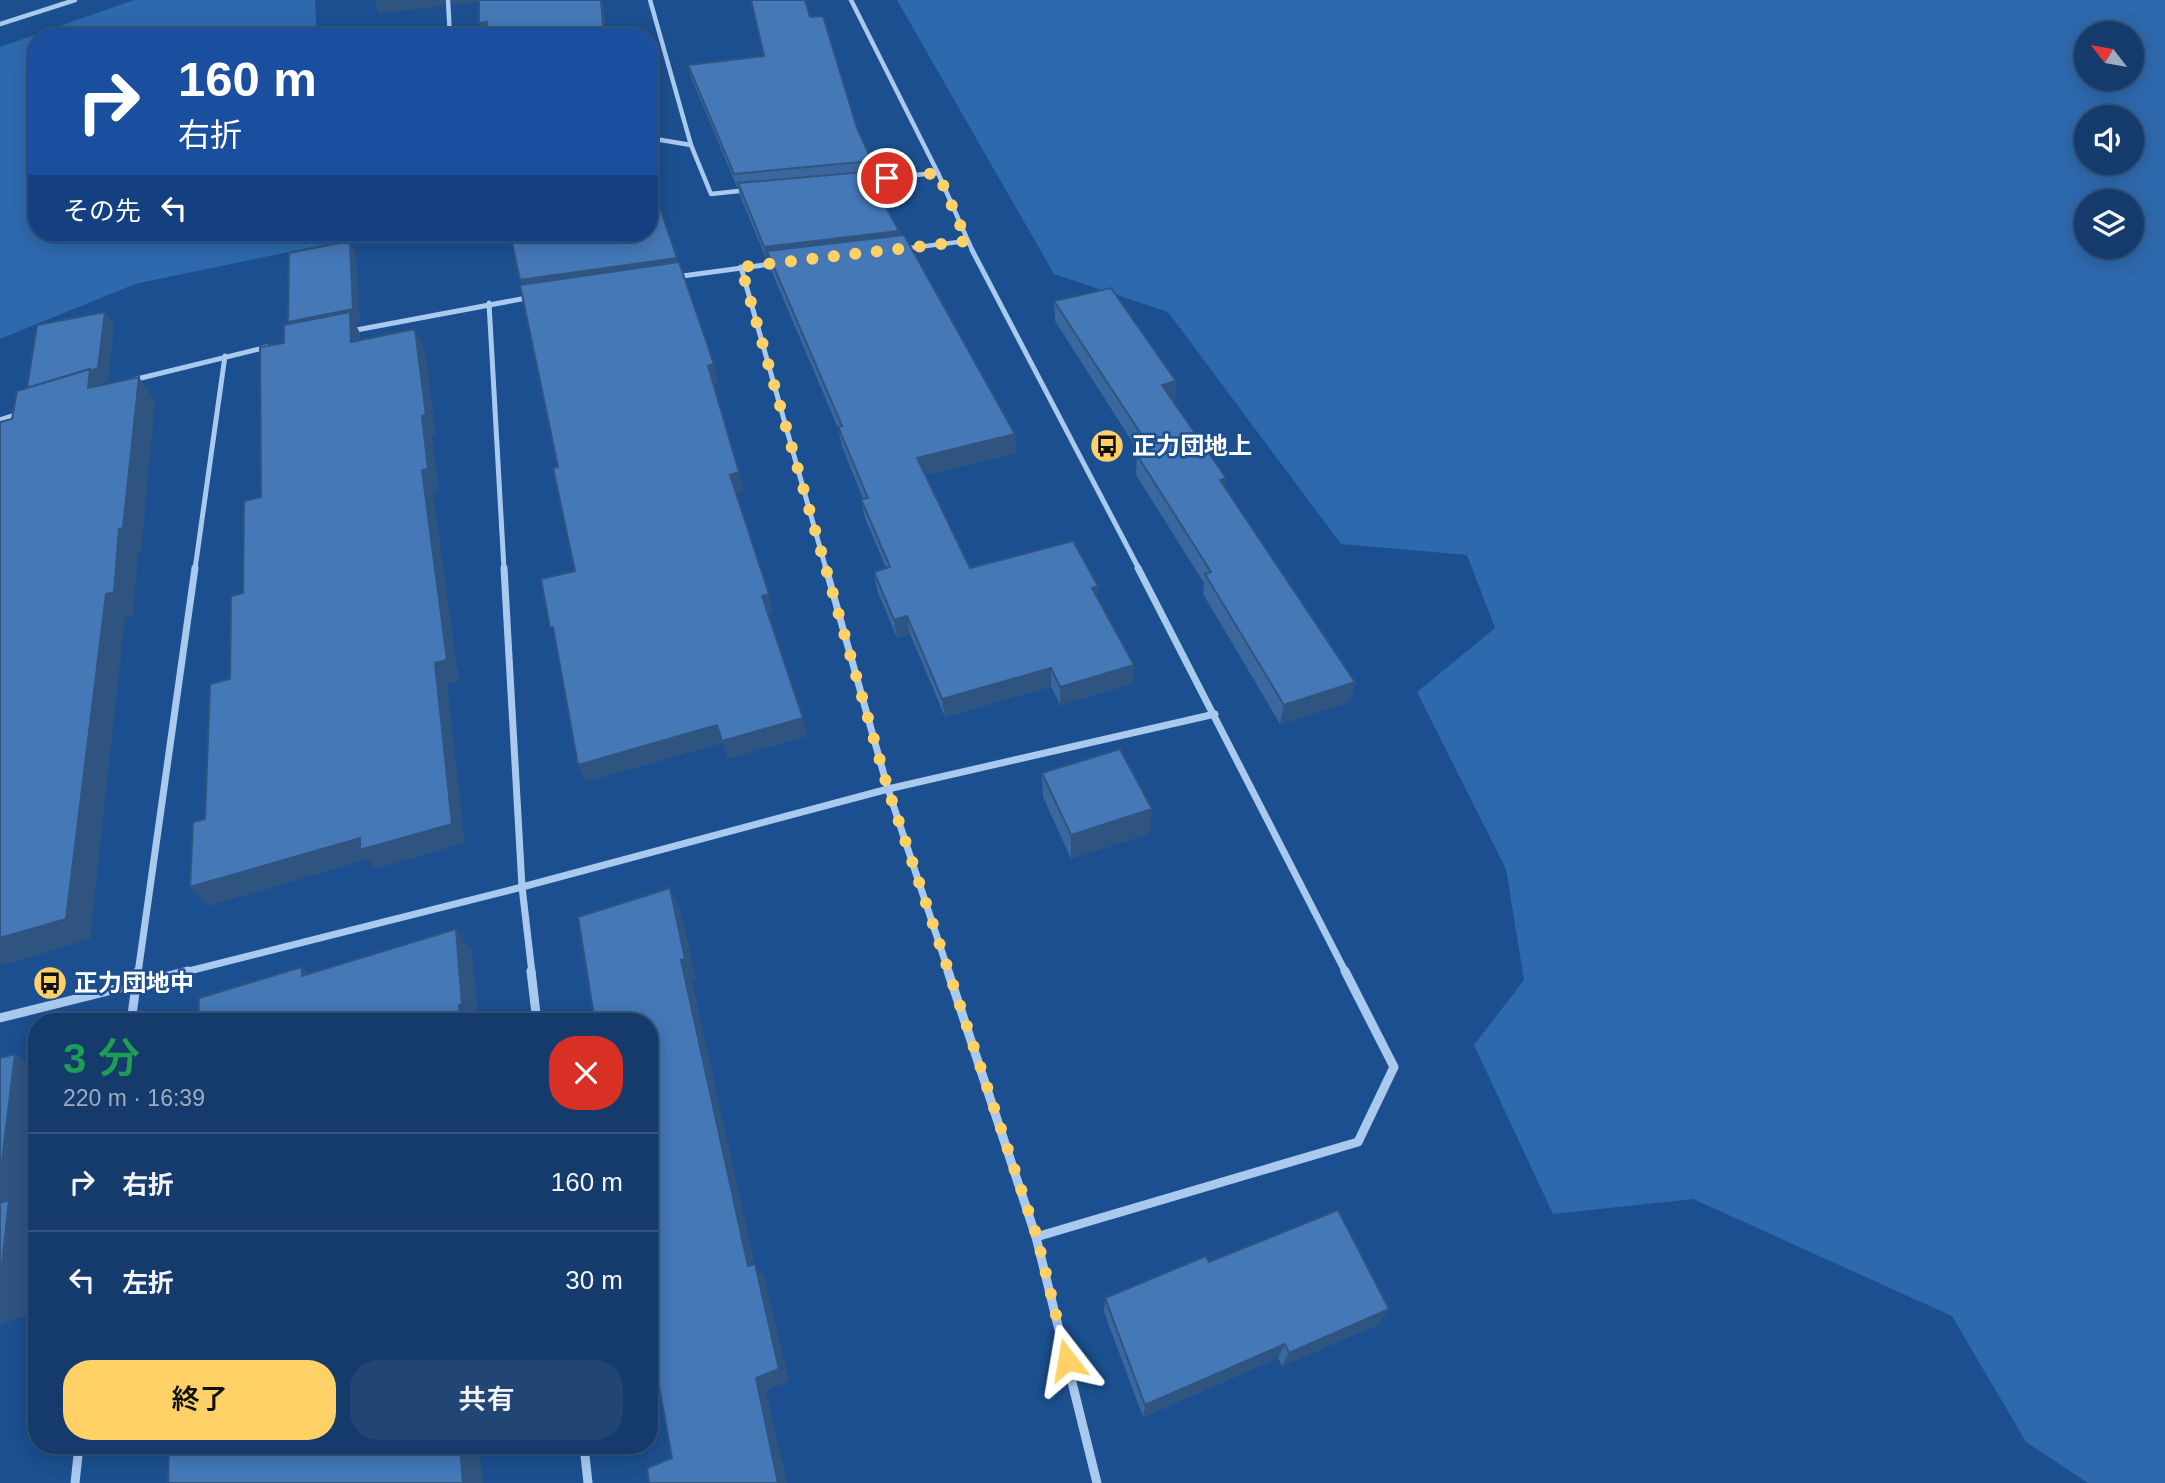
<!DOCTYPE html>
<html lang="ja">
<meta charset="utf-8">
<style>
body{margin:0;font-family:Helvetica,"Noto Sans JP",sans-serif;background:#214673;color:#f1f3f6;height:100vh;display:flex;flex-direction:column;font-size:26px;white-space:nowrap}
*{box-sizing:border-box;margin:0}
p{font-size:23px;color:#9dadc1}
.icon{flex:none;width:38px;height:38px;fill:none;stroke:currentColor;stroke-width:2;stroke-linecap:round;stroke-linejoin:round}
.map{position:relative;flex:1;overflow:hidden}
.panel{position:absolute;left:28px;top:1013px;width:630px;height:441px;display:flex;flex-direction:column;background:#143b6b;border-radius:28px;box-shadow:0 4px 18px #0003,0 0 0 2px #33557e}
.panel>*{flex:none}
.top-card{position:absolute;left:28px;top:28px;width:630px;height:214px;border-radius:28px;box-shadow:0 4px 18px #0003,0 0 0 2px #33557e;background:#1a4fa0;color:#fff;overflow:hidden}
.needle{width:46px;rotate:301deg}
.tools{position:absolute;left:2074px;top:21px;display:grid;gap:14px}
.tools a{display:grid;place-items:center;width:70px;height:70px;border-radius:50%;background:#143b6b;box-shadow:0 4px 18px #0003,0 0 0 2px #33557e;font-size:35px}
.pin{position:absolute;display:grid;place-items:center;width:60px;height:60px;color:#fff;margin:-30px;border:4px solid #fff;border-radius:50%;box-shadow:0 2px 7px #0007}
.me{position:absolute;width:77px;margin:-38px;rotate:346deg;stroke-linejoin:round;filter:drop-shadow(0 0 5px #0008)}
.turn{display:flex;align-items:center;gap:24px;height:147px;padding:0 35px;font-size:32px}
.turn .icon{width:91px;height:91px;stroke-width:2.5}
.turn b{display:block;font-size:49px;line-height:60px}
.then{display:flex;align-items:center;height:66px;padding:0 35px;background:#0003;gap:14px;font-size:26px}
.round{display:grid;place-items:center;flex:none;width:74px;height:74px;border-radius:28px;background:#214673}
.overview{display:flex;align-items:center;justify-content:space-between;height:119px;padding:0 35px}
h1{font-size:42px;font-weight:600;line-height:52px;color:#1e9e55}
.cta{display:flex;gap:14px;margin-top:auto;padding:14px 35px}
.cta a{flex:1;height:80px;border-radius:28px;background:#ffd166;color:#111;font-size:28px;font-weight:600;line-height:80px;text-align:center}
.cta a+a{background:#214673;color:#f1f3f6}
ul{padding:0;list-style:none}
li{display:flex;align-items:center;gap:21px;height:98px;padding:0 35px;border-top:2px solid #33557e}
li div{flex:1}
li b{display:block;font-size:26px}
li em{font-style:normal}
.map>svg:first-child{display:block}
.green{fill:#2e69ad;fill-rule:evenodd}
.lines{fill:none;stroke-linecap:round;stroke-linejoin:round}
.street-far3{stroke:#a9c9ee;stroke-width:4.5}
.street-far2{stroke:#a9c9ee;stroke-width:5}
.street-far1{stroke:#a9c9ee;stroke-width:7}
.street{stroke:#a9c9ee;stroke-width:9}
.wall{fill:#3a679d}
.shaded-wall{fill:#305480}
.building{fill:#4478b7;stroke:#305480;stroke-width:2}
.route{stroke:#ffd166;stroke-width:12;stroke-dasharray:0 21.6}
.labels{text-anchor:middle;stroke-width:5;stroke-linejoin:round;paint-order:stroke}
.poi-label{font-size:24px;font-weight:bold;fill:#fff;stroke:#1b4f8f;text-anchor:start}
</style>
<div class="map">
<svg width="2165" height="1483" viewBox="0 0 2165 1483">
<rect width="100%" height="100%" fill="#1b4f8f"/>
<g class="green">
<path d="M134,0h181l2,37h-280v196h343l-245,51 -135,55v-292z"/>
<path d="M897,0h1268v1483h-77l-62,-41 -74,-126 -259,-117 -140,15 -79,-169 50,-65 -18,-111 -89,-177 78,-64 -28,-73 -126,-11 -173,-232 -114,-38zM2086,33h46v46h-46zM2086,117h46v46h-46zM2086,201h46v46h-46z"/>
</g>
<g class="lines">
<g class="street-far3">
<path d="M448,0l2,37"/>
<path d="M650,0l41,145"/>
<path d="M851,0l87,173 35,79"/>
<path d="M0,24l75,-24"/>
<path d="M649,138l42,7 20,49 37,-4"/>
<path d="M868,179l70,-6"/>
<path d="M901,249l66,-8"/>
</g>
<g class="street-far2">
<path d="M972,250l167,319"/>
<path d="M741,267l85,302"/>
<path d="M675,277l103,-14"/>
<path d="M489,303l15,266"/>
<path d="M351,331l181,-34"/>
<path d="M133,380l134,-33"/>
<path d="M0,420l21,-7"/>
<path d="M195,569l30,-213"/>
</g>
<g class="street-far1">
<path d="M504,568l18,319 10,86"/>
<path d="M826,568l62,221 61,184"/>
<path d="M1138,568l208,405"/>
<path d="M138,973l57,-405"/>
<path d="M181,973l341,-86 366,-98 327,-75"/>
</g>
<g class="street">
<path d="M531,971l6,51"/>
<path d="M948,971l88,266"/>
<path d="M0,1018l188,-47"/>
<path d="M131,1022l7,-51"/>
<path d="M584,1446l4,37"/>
<path d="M75,1483l4,-37"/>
<path d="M1097,1483l-61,-246 322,-95 36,-75 -49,-96"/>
</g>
</g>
<g class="wall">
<path d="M751,0l59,17 47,111 15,33 1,10 6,17 2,9 135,256 -90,22 44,93 128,31 35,84 -73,22 -9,-19 -106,31 -35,-83 -13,4 -20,-48 -3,-18 12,-4 -21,-50 -4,-19h2l-21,-53 -4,-18 -67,-158 -2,-10h-2l-27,-64 -2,-9h-1l-46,-110 -3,-12 75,-9z"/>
<path d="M1054,301l122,80 -1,20h-2l52,87 130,194 -5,20 -70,22 -77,-130 1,-11 -68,-108 1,-20 3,-1 -85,-133z"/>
<path d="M1042,773l108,60 -79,26 -28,-62z"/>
<path d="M1209,1262l170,62 -97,42 -4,-8 -135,59 -39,-105 1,-14z"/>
</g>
<g class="shaded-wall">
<path d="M383,0h62l-1,6 -65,7 -5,-12z"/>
<path d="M451,0h32l1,1 -31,4z"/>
<path d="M601,0h2l3,37h-2z"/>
<path d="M487,22l4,12 -8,1 -4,-12z"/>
<path d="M899,231l2,13 -134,7 2,9h-2l-3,-13z"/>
<path d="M350,241l6,13 4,68 -5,1 5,10 2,30 -66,-28 -8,-13z"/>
<path d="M677,258l4,13 -156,22 -5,-13z"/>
<path d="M105,312l9,13 -6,56 -8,3 7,9 -70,10z"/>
<path d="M415,329l10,21 11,86 -4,1 7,53 -6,2 26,189 -12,3 18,159 -90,26 -7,-10 -159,47 -19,-19 245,-224 -13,-193v-54z"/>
<path d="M714,364l5,19 -6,1 -5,-18z"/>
<path d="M139,377l16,24 -14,150 -3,1 -5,63 -8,2 -35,322 -90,27v-28l106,-344 13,-65z"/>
<path d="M1176,381l-1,20 -14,4 1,-20z"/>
<path d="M1015,434l1,19 -96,24 -3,-19z"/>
<path d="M739,472l5,19 -9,2 -5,-18z"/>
<path d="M1226,478l-2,20 -4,-18z"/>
<path d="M1098,586v19l-6,-17z"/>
<path d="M769,594l4,19 -6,1 -5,-18z"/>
<path d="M907,616l3,18 -13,4 -3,-18z"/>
<path d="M1134,665l-1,18 -73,22v-18z"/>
<path d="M1051,668v18l-106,31 -3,-18z"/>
<path d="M1355,682l-5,20 -70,22 4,-19z"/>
<path d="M803,718l5,18 -80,23 -5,-16 -137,39 -8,-17 139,-40z"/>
<path d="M1152,809l-2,24 -79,26v-24z"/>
<path d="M670,888l11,23 15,69 -4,2 67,300 -11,-16 -67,-306z"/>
<path d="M456,929l16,22 7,71h-18z"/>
<path d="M302,967l21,21 -21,-12z"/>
<path d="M15,1054l22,15v81l-7,61 7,4v53l-5,45 -32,12v-148z"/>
<path d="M755,1264l10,15 24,102 -23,10 21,92h-9l-22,-105z"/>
<path d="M1389,1309l-10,15 -97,42 7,-13z"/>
<path d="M1285,1344l-7,14 -135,59 2,-12z"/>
<path d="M460,1446h35l1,3 -16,6 3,28h-20z"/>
</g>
<g class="building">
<path d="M479,0h122l3,37h-118l1,-15 -8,1z"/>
<path d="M751,0h54l5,17 13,-1 34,112 15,33 -138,13 -46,-109 76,-9z"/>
<path d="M875,171l4,17 -2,2 22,41 -135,16 -26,-64z"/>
<path d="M649,176l28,82 -157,22 -10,-47h139z"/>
<path d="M904,235l111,199 -98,24 53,110 103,-27 25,45 -6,2 42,77 -74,22 -9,-19 -109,31 -35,-83 -13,4 -20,-48 16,-5 -29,-68 7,-1 -30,-71 4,-1 -75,-175z"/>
<path d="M350,241l3,68 -65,13 1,-69z"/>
<path d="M679,262l35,102 -6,2 31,106 -9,3 39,119 -7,2 41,122 -81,23 -5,-16 -139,40 -25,-138 -3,1 -9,-49 34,-8 -22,-103 5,-1 -38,-182z"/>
<path d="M1111,288l65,93 -14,4 64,93 -6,2 135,202 -71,23 -79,-131 6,-2 -74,-117 15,-4 -98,-150z"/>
<path d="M105,312l-7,56 -8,3v-2l-63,19 10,-63z"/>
<path d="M350,312l1,30 64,-13 11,86 -4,1 6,53 -6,1 25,190 -12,3 17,161 -92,26v-12l-170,49 3,-65 12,-3 5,-135 20,-5 1,-83 12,-3 1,-92 17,-4 -1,-150 24,-4v-18z"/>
<path d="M90,369l-2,19 51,-11 -16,151 -4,1 -5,63 -8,2 -40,325 -66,19v-516l12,-3 5,-28z"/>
<path d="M1120,749l32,60 -81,26 -29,-62z"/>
<path d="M670,888l15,71 -4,1 67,306 7,-2 24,105 -23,9 22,105h-129l-2,-15 25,-10 -23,-128v-308h-54l-17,-105z"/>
<path d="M456,929l6,75 -3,1 2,17h-263l1,-24 103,-31v9z"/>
<path d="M15,1054l-15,123v-119z"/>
<path d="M9,1200l-9,83v-80z"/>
<path d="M1338,1210l51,99 -100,44 -4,-9 -140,61 -40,-107 101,-42 3,6z"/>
<path d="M169,1446h291l3,37h-295z"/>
</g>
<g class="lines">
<path class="route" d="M887,178l51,-5 29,68 -226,26 147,522 149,448 30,123"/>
</g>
<defs>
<g id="bus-disc" transform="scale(1.75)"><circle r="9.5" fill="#ffd166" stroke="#1b4f8f"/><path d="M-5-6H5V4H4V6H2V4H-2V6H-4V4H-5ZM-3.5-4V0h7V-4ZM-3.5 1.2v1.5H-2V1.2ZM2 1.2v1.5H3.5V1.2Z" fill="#111"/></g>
</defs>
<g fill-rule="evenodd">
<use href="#bus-disc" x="1107" y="446"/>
<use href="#bus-disc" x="50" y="983"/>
</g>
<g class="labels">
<g class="poi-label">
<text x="1132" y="454">正力団地上</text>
<text x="74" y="991">正力団地中</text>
</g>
</g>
</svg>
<div class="tools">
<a><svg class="needle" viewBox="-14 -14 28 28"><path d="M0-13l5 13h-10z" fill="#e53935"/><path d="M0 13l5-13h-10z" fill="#9dadc1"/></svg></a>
<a><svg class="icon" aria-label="sound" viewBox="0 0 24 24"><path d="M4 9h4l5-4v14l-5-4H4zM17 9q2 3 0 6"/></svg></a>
<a><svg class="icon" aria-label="layers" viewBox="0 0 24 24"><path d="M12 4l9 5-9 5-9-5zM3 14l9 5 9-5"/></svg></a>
</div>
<div class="pin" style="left:887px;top:178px;background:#d93025"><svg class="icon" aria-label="arrive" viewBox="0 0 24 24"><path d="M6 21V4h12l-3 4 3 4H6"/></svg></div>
<svg class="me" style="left:1067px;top:1360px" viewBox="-20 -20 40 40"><path d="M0-17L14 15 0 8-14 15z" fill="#ffd166" stroke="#fff" stroke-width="4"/></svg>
<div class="top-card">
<div class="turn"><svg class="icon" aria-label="right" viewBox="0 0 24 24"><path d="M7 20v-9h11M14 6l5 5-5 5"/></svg><div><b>160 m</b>右折</div></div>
<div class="then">その先<svg class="icon" aria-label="left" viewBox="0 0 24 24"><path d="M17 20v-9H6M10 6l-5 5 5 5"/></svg></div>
</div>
<section class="panel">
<div class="overview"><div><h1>3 分</h1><p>220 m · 16:39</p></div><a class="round" style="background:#d93025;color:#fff"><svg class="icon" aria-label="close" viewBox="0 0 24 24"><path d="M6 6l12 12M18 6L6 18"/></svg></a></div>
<ul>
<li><svg class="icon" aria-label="right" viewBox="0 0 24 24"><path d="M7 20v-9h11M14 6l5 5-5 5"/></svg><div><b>右折</b></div><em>160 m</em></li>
<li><svg class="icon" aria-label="left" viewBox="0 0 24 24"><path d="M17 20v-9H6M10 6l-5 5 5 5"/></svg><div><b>左折</b></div><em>30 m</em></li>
</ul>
<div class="cta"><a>終了</a><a>共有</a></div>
</section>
</div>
